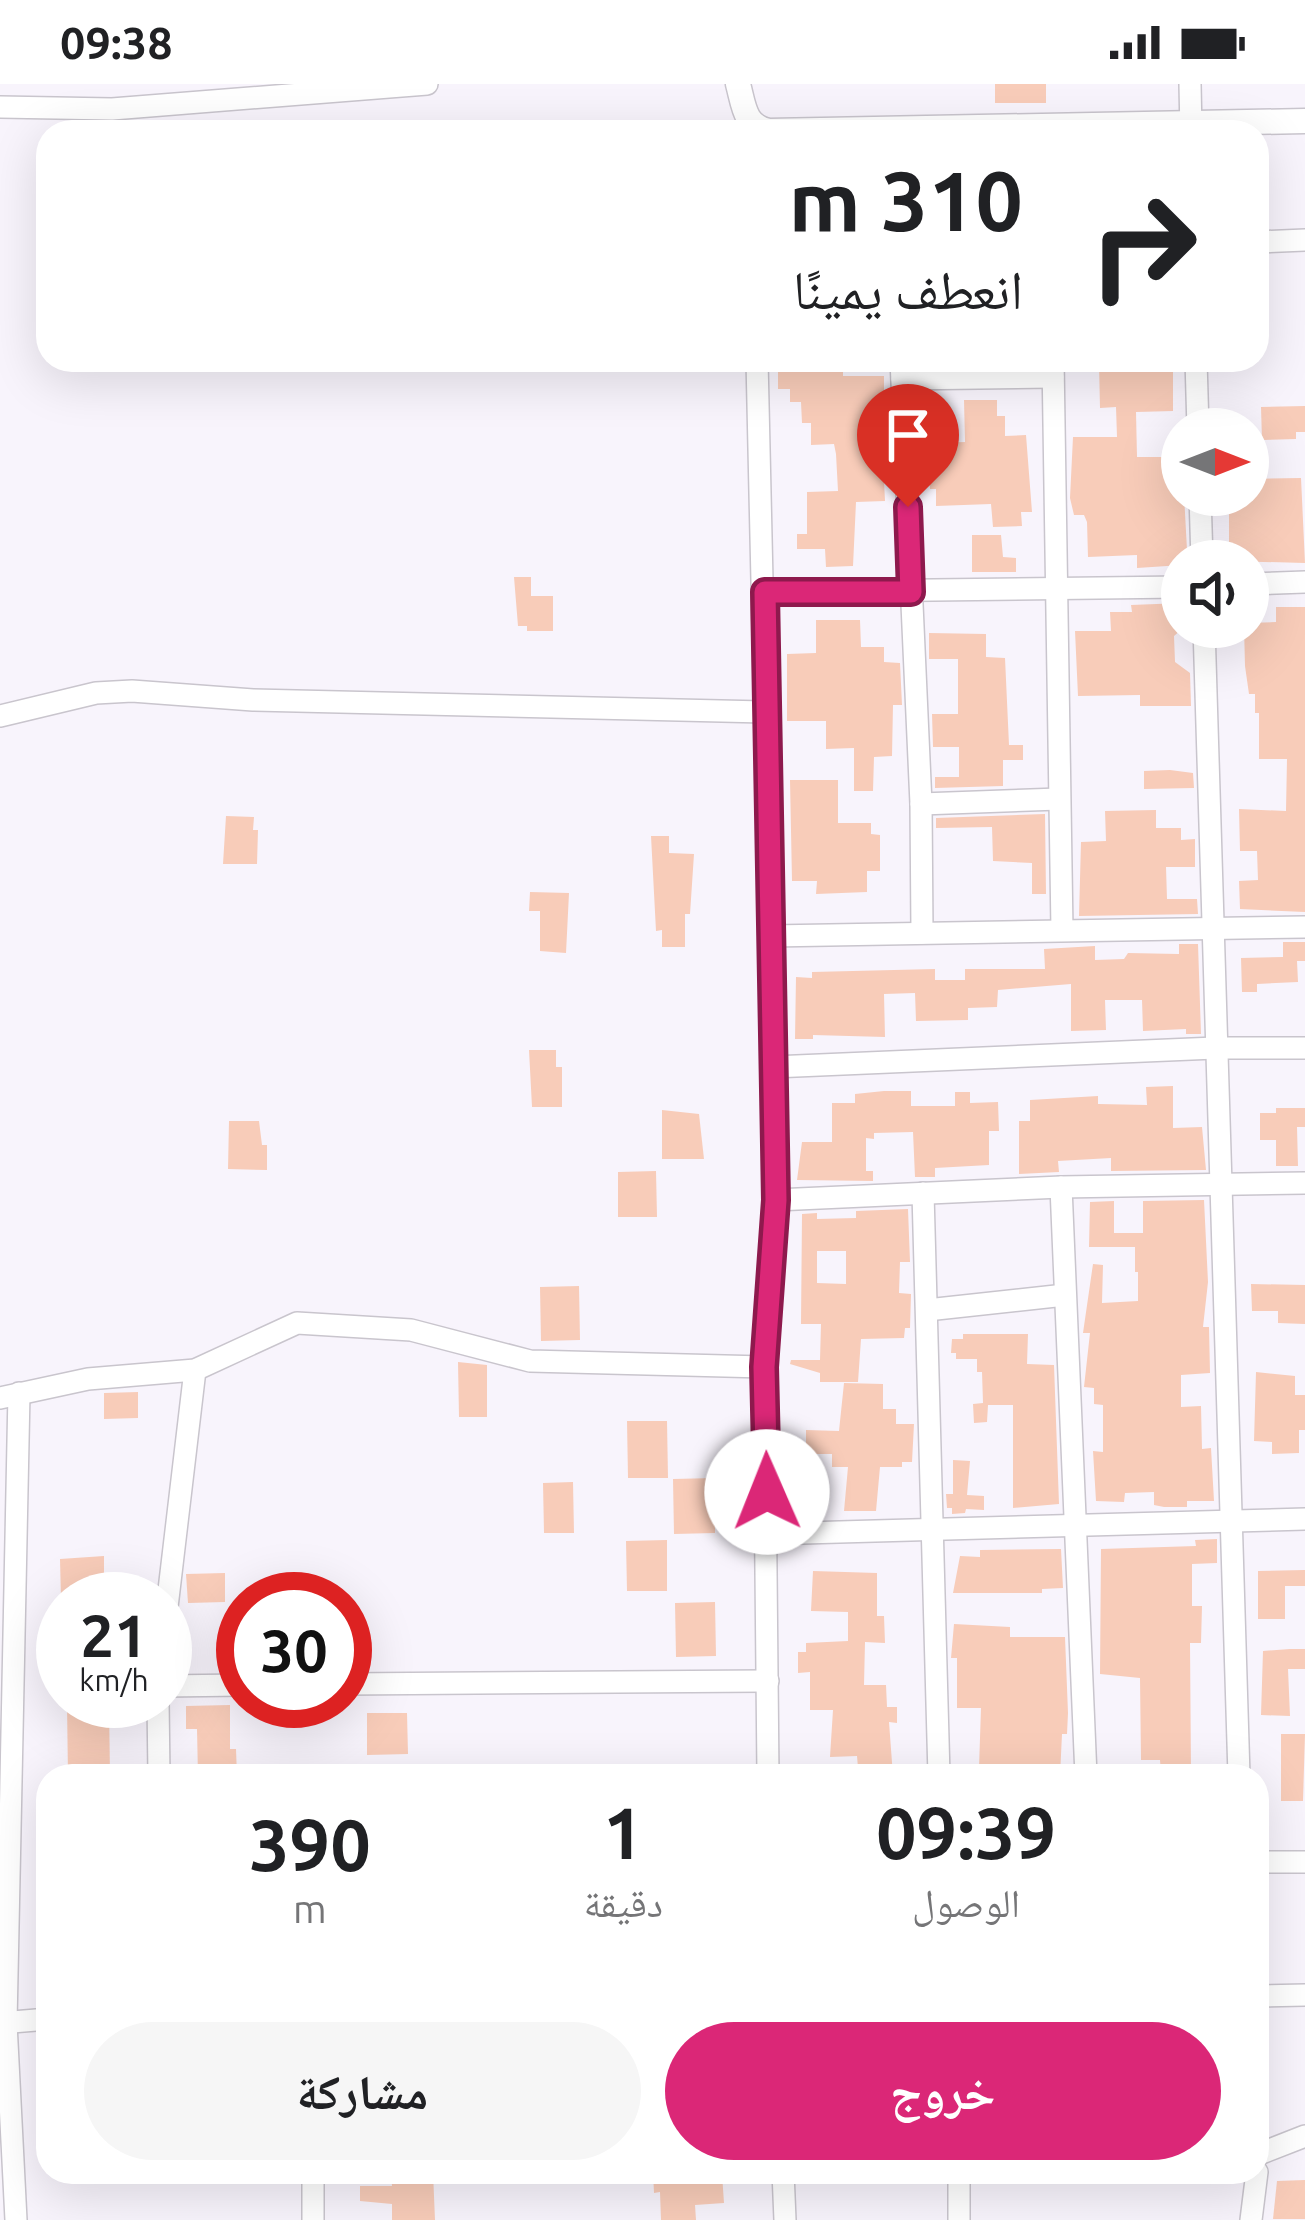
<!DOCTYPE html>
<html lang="ar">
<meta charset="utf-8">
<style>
body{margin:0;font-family:Ubuntu,"Noto Naskh Arabic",sans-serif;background:#f6f6f6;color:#202124;direction:rtl;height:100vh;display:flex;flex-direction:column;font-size:45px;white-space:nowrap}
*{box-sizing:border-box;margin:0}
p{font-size:39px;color:#757577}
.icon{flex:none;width:66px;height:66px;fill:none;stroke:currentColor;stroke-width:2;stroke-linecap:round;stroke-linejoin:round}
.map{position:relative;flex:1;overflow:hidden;direction:ltr}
.panel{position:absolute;left:36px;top:1680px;width:1233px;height:420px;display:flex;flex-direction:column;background:#fff;border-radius:36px;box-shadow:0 12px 48px #0002;direction:rtl}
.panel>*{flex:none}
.banner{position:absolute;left:36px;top:36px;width:1233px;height:252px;border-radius:36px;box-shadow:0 12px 48px #0002;direction:rtl;background:#fff;color:#202124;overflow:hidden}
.needle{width:78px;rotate:90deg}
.buttons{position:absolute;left:1161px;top:324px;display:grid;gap:24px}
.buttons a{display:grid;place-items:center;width:108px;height:108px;border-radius:50%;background:#fff;box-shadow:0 12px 48px #0002;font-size:60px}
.speed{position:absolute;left:36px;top:1488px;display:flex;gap:24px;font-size:60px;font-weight:700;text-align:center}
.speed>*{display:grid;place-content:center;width:156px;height:156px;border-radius:50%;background:#fff;box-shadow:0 12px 48px #0002;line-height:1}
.speed small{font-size:30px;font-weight:400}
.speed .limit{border:18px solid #d22;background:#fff;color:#111}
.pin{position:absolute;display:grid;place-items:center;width:102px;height:102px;color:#fff;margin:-123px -51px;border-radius:50% 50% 50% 0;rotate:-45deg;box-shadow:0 0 12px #0007}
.pin .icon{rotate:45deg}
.me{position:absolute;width:132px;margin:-66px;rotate:359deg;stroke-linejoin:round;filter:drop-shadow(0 0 9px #0008)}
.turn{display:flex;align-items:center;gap:42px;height:252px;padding:0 48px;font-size:54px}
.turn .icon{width:156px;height:156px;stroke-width:2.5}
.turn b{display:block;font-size:84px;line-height:102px}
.eta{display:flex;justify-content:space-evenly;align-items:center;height:204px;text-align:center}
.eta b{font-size:72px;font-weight:700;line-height:84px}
.cta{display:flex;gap:24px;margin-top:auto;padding:24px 48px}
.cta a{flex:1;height:138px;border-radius:72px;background:#db2777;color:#fff;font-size:48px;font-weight:700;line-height:138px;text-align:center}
.cta a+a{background:#f6f6f6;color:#202124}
.status{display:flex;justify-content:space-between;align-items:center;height:84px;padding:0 60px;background:#fff;direction:ltr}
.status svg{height:33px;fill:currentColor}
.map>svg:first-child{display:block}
.building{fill:#f8ccb9;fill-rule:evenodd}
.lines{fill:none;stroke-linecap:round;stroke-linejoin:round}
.minor-casing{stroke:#c9c5cd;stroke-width:24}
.tertiary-casing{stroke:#c9c5cd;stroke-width:27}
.minor{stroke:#fff;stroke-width:21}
.tertiary{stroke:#fff;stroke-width:24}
.route-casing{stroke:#8e194d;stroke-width:30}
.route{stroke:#db2777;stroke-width:21}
</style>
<div class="status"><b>09:38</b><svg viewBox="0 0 49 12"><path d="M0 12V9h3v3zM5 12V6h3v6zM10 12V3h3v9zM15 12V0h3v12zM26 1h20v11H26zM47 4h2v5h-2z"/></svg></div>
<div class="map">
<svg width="1305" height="2136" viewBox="0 0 1305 2136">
<rect width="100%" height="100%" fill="#f8f4fc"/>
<g class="building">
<rect x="995" y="0" width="51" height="19"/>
<path d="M778,276h65v16h41v32h-17v32l23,1 1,40h-7l1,20 -29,1 -3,64 -27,1 -1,-18h-28v-15h10v-42l31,-1 -2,-37 -2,-10 -23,1v-22h-9l-1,-21h-11v-13h-12z"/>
<path d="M1117,276h21v8l35,-1v44l-37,1 1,45h45l5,93 -5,15 -45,3v-13l-49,2 -1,-35 -3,-7h-10l-4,-17 3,-61h44l-1,-30 -16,1 -1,-44h18z"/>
<path d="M964,316h33v16h8v20l21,-1 6,77h-11l1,14 -29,1 -2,-23 -55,2v-17h-6l-1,-21h-8l-2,-42h13l2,17 31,-1z"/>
<path d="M1305,322v26h-9v7l-34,1 -1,-33z"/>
<path d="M1301,394l4,85 -76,-2v-64h19v-18z"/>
<path d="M972,451h29l2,22 13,1v14h-44z"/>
<path d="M514,493h17v19h22v35h-26v-5h-9z"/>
<path d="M1182,519v26l-8,7 1,26 15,11 1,33h-51v-11l-62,1 -3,-65h36l-1,-19h22l-1,-7z"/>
<path d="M1276,523h29v305l-65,-3 -1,-28 19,-1 -1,-29h-17l-1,-42 47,2 1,-52h-28v-46h-4v-19h-6l-4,-28 -1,-39 4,-4 28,-1z"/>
<path d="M816,536h44l1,27h23v15l16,1 2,42h-9l-1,51 -18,1 -1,34h-19v-43l-28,1v-28h-39v-67l29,-1z"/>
<path d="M929,549l57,1v23l19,1 4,87h14v15h-20v26l-68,2v-11h24v-30h-26l-1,-33h26v-55h-29z"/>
<path d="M1170,686l23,3 1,15 -50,1v-18z"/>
<path d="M790,696h48v43h33v11l9,1v36h-13v21l-51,2 1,-13h-25z"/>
<path d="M1156,726v18h25v12l14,-1v28h-29l1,32h30l1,15 -119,2 2,-74 25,-1 -1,-30z"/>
<path d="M1045,730l1,80h-14v-31l-39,-2 -1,-34 -56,1v-10z"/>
<path d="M226,732l28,1 -1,13h5l-1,34h-34z"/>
<path d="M651,752h18v17l25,1 -4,60h-5v33h-23v-17l-6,1z"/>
<path d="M530,808l39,1 -3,60 -26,-2v-40h-11z"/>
<path d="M1283,858h22v19h-8l1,21 -41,2v8h-15l-1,-34 42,-1z"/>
<path d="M1179,860h19l3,90h-15v-5l-43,2 -1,-31h-37l1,30 -35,1v-47l-73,6 -1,17 -29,1v12l-52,1 -1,-28 -31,1 1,43 -72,-2v4h-18l1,-62 16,1v-6l123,-3v11h30v-11h80l-1,-20 51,-3v14l29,-1 4,-6 51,1z"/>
<path d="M529,966h27v17h6v40h-30z"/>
<path d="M1173,1002v42l29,-1 4,43 -95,1v-13l-53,3 1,11 -40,2v-53h11v-21l68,-4v8l49,1 -1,-18z"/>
<path d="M884,1007h27v15h44v-14h15v11l28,-1 1,29h-10v34l-54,3v9h-20l-2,-45 -39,1v6l-8,-1v33h7v10l-76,-1 5,-38h30v-39h23v-9z"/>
<path d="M1276,1024h29v19h-8l1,39h-22v-26h-16v-27h16z"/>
<path d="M662,1026l37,4 5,45h-42z"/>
<path d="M229,1037h30l3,24h5v25l-39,-1z"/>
<path d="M656,1087l1,46h-39v-45z"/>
<path d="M1204,1116l4,82 -5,45h6l1,46 -29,2v32l20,-1 1,43 9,-1 3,53h-27v6h-23l-10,-2v-13l-29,1 -1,9 -28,-1 -3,-50 10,1v-47l-9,-1v-16l-10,-1 6,-54h-7l10,-69 10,1 -1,38 36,-2v-29h-3v-25h-46l1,-45 24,-1v32h29v-32z"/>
<path d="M908,1125l2,53h-10l-1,31 12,1 -1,34h-5l-1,10 -43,1 -3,43h-38v-9l-30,-9 1,-4h29l1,-36h-20l1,-110 15,-1v6l39,-1v-7zM817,1167h29v33l-29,-1z"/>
<path d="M1251,1200l54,1v39l-27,-1v-12h-26z"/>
<path d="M579,1202l1,54 -39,1 -1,-54z"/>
<path d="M963,1250h65l-1,30 27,1 5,139 -46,4v-103h-25l-1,17 -13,1 -1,-19 10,-1 -1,-31h-5v-13h-21v-6h-5l1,-14h11z"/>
<path d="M458,1278l29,3v52h-28z"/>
<path d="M1256,1288l39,4v19h10v35h-6v23l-27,1v-12l-18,-1z"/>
<path d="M844,1299l39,1v25h13v15h18l-2,38h-10v5h-22l-4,44h-32l4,-44h-16v-13h-26v-24l33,1z"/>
<path d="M138,1308v26l-34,1v-26z"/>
<path d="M627,1337h40l1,57h-40z"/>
<path d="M953,1376l17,1 -3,34 17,1v14l-18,-1 -1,4 -13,1v-6h-5l-1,-14h7z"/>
<path d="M715,1394v55l-41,1 -1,-55z"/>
<path d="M573,1398l1,51h-30l-1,-50z"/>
<path d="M1217,1455v24l-25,1v42h10l-1,37h-11l1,130h-30l-1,-13h-19l-1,-82 -40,-4 1,-125 95,-3 -1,-6z"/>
<path d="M667,1456v51h-40l-1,-50z"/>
<path d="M1061,1465l2,39 -21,1v4h-89l7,-37 20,1v-7z"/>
<path d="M104,1472v43h-43l-1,-40z"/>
<path d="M1305,1486v16h-20v33h-27v-48z"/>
<path d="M813,1487l64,2v43h7l1,27 -20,-1 -1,43h22l1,22h10v16l-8,-1 4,54h-21v-8h-14l-1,-12 -27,1 3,-47h-23v-38l-12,1v-21h8v-9l42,-2v-29l-37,-1z"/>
<path d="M225,1489v29l-37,1 -2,-29z"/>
<path d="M715,1518l1,54 -40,1 -1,-54z"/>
<path d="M954,1540l56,3v10h55l3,76 -1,21h-5l-2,42h-77v-8h-4l2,-60h-24v-50h-6z"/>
<path d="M1290,1565h15v20h-17l2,47 -29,-1 2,-64z"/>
<path d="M67,1621h42l1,71h-42z"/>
<path d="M230,1621v44h6l1,27h-39l-1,-47h-11v-23z"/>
<path d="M367,1629h40l1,41 -41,1z"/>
<path d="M1281,1650h24l-2,67h-22z"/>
<path d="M391,2088h42l2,48h-43v-16l-32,-3v-15h32z"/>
<path d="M653,2088l69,2 2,29 -29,2 1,15h-35l-1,-28 -6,1z"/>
<path d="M1305,2096v39h-32l4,-38z"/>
</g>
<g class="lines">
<g class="minor-casing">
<g id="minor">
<path d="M1190,0l1,48"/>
<path d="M0,23l112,2 315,-25"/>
<path d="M1257,158l48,-2"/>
<path d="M757,276l19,840 -12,167 4,409"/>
<path d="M901,276l20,444 1,129"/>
<path d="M1053,276l9,570"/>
<path d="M1196,276l2,69"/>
<path d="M902,295l151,-2"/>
<path d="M1200,411l2,66"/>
<path d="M1248,500l57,-2"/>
<path d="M765,508l417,-5"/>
<path d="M1204,543l35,1149"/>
<path d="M0,632l96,-23 36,-2 121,9 514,12"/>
<path d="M921,720l138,-5"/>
<path d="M771,852l534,-9"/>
<path d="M773,983l442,-19h90"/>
<path d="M1061,1103l25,589"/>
<path d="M923,1109l16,583"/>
<path d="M776,1116l285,-13 244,-4"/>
<path d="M927,1226l138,-15"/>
<path d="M0,1314l88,-19 107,-9 102,-47 114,7 119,31 234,6"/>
<path d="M768,1450l537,-15"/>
<path d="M165,1540l30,-254"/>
<path d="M345,1600l423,-3"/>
<path d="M165,1602l78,-1"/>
<path d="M158,1617l1,75"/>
<path d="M1257,1778h48"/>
<path d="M1257,1912l48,-1"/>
<path d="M0,1939l48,-4"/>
<path d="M1259,2070l46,-18"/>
<path d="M313,2088v48"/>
<path d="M783,2088l2,48"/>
<path d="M16,2136l-10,-197 13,-630"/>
<path d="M959,2136v-48"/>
<path d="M1251,2136l6,-48"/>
</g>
</g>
<g class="tertiary-casing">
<path id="tertiary" d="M738,0c6,22 6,42 31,47l536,-10"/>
</g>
<use href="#minor" class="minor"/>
<use href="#tertiary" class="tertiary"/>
</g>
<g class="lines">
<g class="route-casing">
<path id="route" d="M767,1408l-3,-125 12,-167 -11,-608h146l-3,-85"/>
</g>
<use href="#route" class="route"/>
</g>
</svg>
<div class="buttons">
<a><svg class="needle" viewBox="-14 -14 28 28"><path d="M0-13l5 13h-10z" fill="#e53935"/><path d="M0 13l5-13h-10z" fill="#757577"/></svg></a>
<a><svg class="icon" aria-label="sound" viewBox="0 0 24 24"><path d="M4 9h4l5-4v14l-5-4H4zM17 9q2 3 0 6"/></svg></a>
</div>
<div class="speed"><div>21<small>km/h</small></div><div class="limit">30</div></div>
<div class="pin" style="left:908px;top:423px;background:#d93025"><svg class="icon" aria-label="arrive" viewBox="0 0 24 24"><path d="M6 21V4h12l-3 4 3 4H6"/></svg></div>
<svg class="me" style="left:767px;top:1408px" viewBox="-20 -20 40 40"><circle r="19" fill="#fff"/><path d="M0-13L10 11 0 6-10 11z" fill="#db2777"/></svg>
<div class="banner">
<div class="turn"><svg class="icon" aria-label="right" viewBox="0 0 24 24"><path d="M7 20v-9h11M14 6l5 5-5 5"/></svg><div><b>310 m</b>انعطف يمينًا</div></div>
</div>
<section class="panel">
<div class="eta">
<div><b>09:39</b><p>الوصول</p></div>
<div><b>1</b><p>دقيقة</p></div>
<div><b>390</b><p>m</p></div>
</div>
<div class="cta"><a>خروج</a><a>مشاركة</a></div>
</section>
</div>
